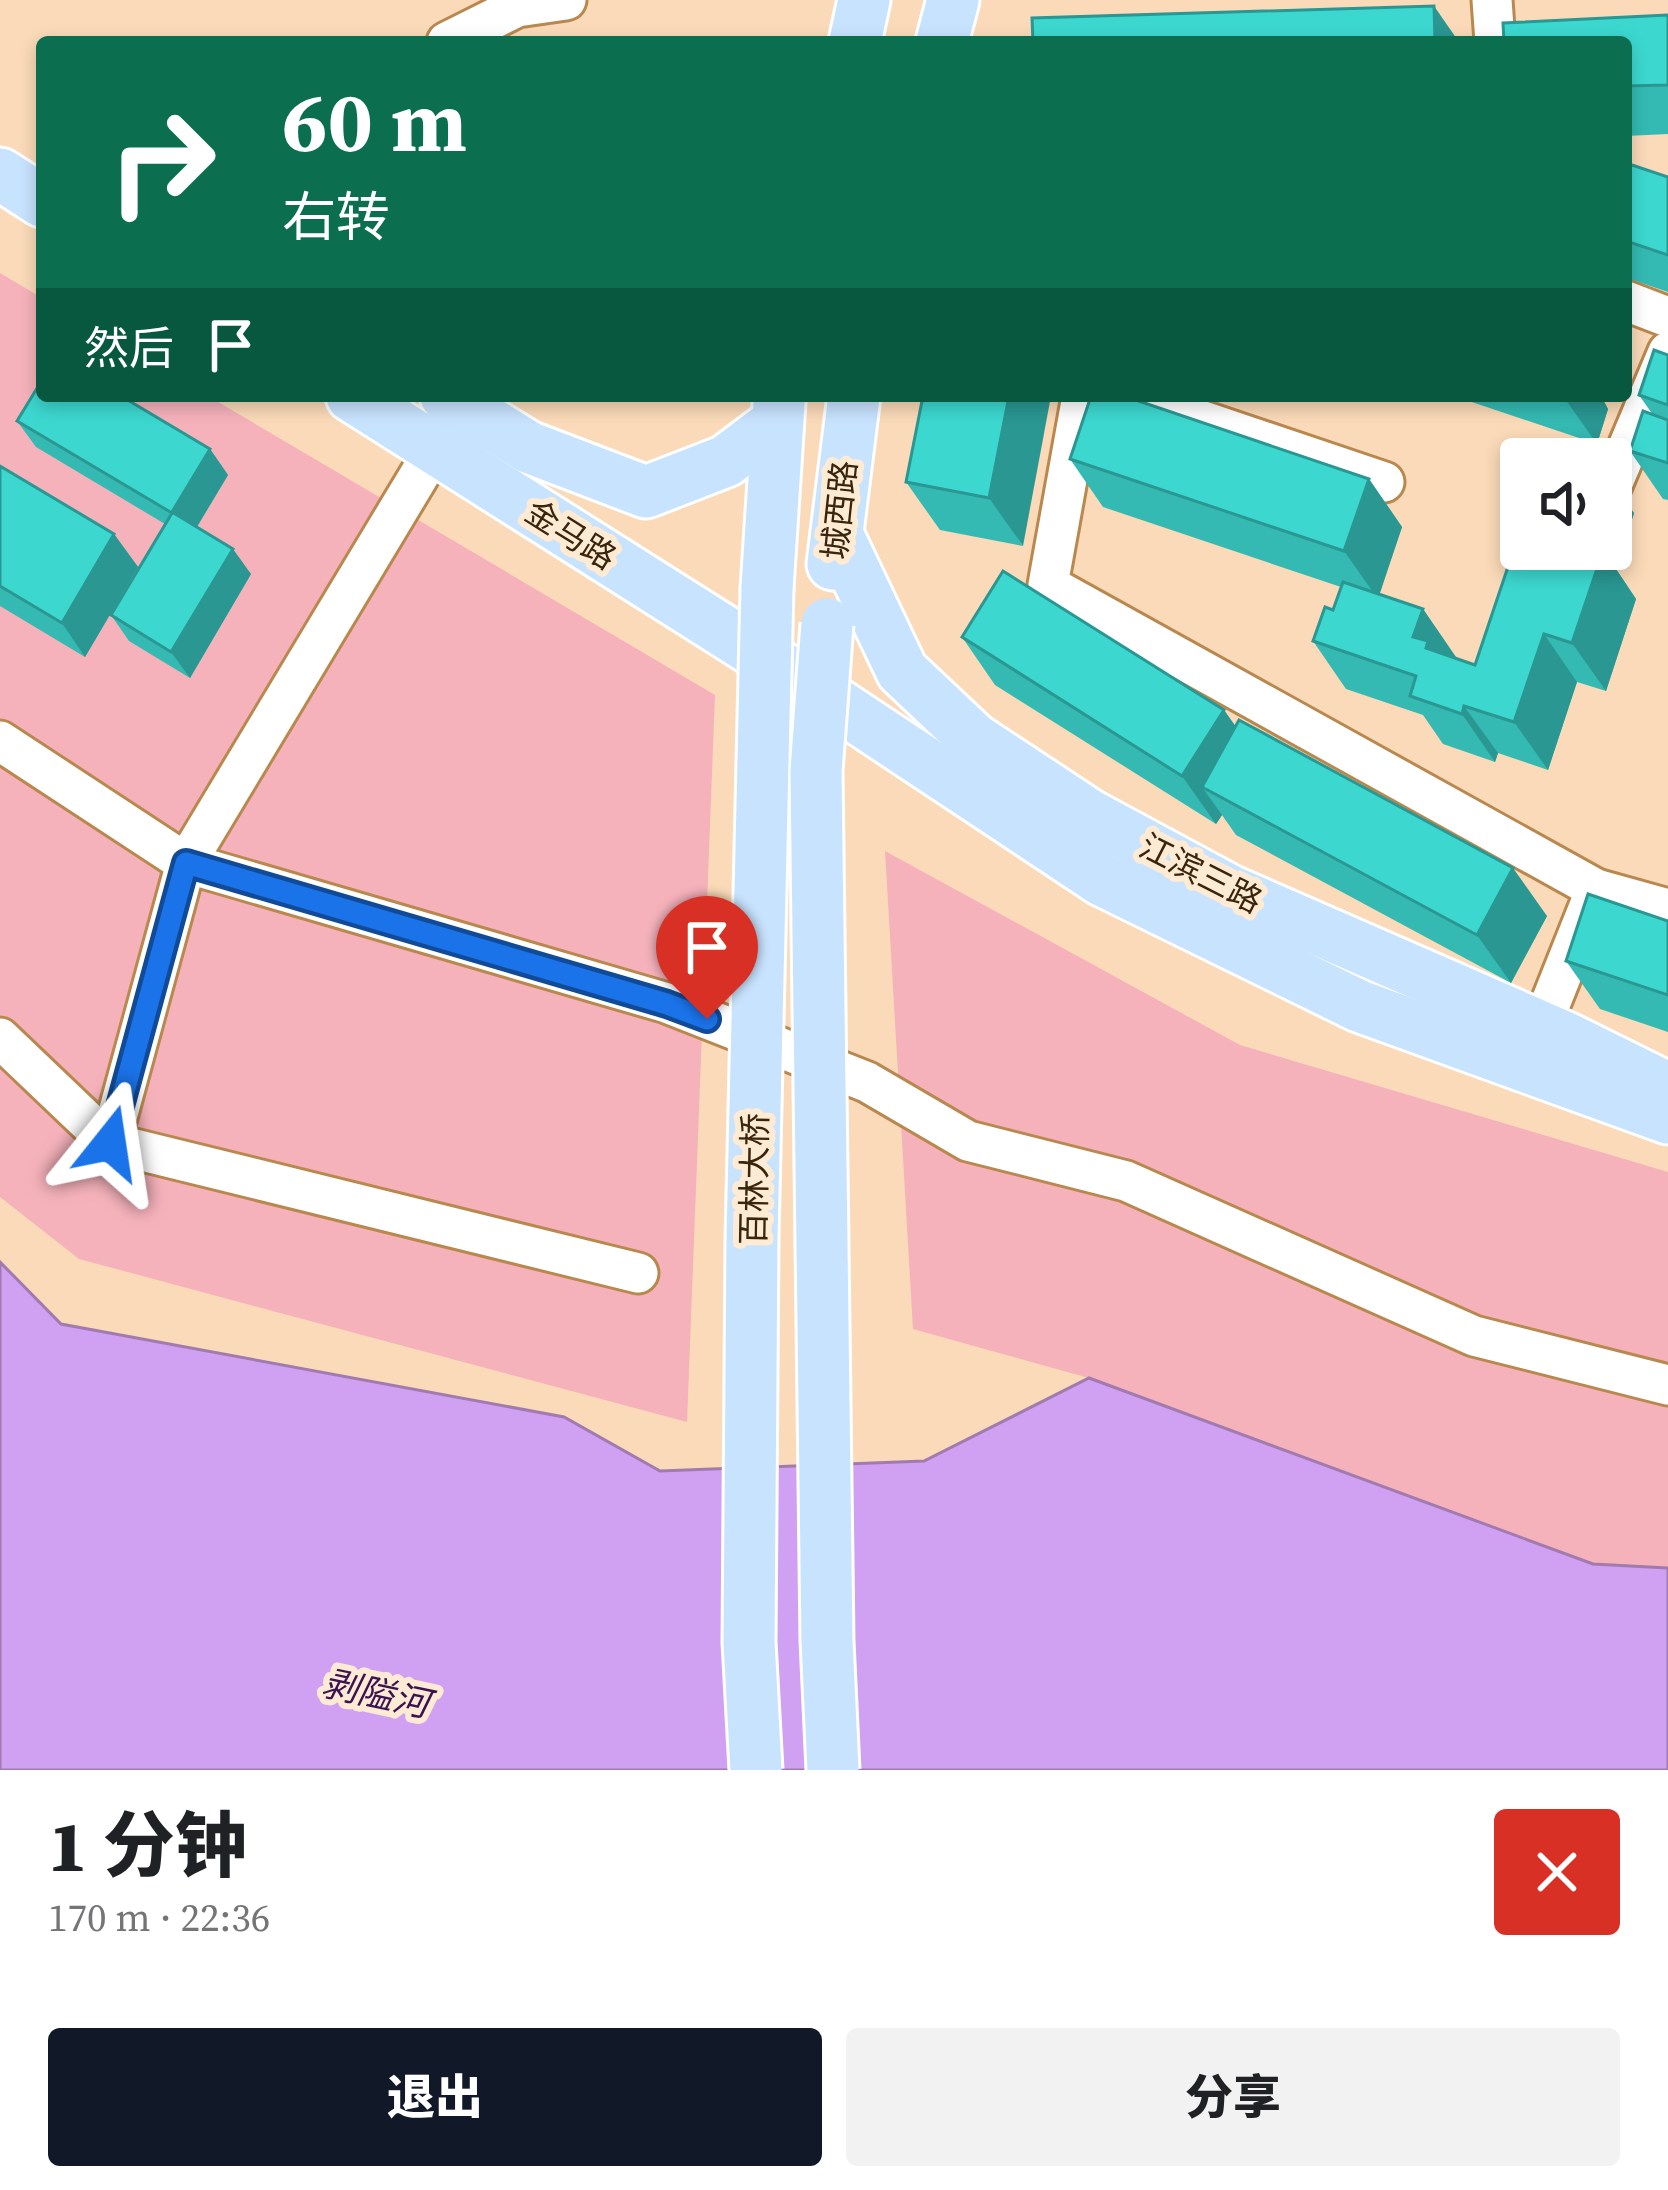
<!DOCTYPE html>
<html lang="zh">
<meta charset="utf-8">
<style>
body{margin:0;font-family:"Source Serif 4","Noto Sans SC",serif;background:#f2f2f2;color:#202124;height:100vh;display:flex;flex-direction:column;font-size:45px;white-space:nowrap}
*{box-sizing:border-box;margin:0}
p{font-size:39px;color:#757577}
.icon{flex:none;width:66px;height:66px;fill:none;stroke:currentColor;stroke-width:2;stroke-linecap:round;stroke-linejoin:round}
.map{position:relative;height:1770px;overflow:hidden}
.panel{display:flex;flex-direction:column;background:#fff;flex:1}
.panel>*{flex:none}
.hud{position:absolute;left:36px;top:36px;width:1596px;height:366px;border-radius:12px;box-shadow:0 6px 18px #0003;background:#0b6e4f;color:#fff;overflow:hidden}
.tools{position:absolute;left:1500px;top:438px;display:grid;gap:24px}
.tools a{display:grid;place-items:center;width:132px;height:132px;border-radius:12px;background:#fff;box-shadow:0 6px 18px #0003;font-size:60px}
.pin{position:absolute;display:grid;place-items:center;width:102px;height:102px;color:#fff;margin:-123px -51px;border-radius:50% 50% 50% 0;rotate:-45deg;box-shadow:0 0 12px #0007}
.pin .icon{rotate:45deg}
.me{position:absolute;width:132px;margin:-66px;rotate:15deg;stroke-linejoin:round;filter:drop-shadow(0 0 9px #0008)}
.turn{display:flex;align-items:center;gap:42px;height:252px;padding:0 48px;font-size:54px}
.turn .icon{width:156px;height:156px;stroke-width:2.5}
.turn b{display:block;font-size:84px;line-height:102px}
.then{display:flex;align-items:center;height:114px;padding:0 48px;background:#0003;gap:24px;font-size:45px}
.round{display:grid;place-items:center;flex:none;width:126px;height:126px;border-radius:12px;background:#f2f2f2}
.summary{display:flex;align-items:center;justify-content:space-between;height:204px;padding:0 48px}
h1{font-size:72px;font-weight:800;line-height:90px}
.cta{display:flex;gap:24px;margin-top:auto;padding:24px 48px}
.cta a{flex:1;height:138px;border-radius:12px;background:#111827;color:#fff;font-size:48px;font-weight:800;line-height:138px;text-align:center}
.cta a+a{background:#f2f2f2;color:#202124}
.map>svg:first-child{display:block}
.green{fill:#f6b2bb}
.water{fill:#d0a0f3;stroke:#a27bae;stroke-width:3}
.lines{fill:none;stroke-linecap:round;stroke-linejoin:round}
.minor-casing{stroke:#b9884e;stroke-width:45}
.major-casing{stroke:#fff;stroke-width:57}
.minor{stroke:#fff;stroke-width:39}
.major{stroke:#c8e3fe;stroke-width:51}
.major-bridge-casing{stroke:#fff;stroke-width:57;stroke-linecap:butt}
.major-bridge{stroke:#c8e3fe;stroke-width:51}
.wall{fill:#34bab3}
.shaded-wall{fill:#2a9792}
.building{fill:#3cd8d0;stroke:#2a9792;stroke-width:3}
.route-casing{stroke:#114b97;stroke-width:30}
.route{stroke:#1a73e8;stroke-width:21}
.labels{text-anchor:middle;stroke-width:12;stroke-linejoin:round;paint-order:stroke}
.street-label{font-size:33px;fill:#38250c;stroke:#ffead3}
.water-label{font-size:36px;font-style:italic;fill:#3b1352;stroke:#ffead3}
</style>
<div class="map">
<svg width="1668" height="1770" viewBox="0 0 1668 1770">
<rect width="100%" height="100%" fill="#fadab8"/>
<g class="green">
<path d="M0,273l42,25v98h166l507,299 -28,727 -608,-163 -79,-62z"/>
<path d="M885,851l355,194 428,127v396l-75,-4 -504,-186 -176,-49z"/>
</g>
<path class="water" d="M0,1262l61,62 503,93 96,54 264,-10 165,-83 504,186 75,4v202h-1668z"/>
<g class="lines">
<g class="minor-casing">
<g id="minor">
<path d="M1492,0l3,42"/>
<path d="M447,42l70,-35 49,-7"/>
<path d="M1626,301l42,16"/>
<path d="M1082,396l-34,189 548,304 -55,138"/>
<path d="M1129,396l255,86"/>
<path d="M1612,485l56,-133"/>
<path d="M0,741l186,122 481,140 200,79 101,59 158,40 348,155 194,49"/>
<path d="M1596,889l72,20"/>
<path d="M0,1038l110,105 528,130"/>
<path d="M110,1143l76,-280 249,-414"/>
</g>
</g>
<g class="major-casing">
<g id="major">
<path d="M855,42l9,-42"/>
<path d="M942,42l11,-42"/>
<path d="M0,174l42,27"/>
<path d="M352,396l438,277 312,207 257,126 309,112"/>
<path d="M446,396l82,51 118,45 80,-31 49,-37"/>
<path d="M837,534l65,137 72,68 115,76 141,76 334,146 103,51"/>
<path d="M833,564l21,-168"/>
<path d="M767,588l12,-185"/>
</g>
</g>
<use href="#minor" class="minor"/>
<use href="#major" class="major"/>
<g class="major-bridge-casing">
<g id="major-bridge">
<path d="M827,624l-11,147 11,870 6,129"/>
<path d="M756,1770l-7,-128 3,-404 15,-650"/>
</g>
</g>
<use href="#major-bridge" class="major-bridge"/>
</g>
<g class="wall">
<path d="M1668,15v119l-42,2v-94z"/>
<path d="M1626,163l42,14v115l-38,-13 -4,-5z"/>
<path d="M1668,355v145l-5,-1 -33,-48 23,-36 -14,-20z"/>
<path d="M923,396l100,150 -83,-16 -34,-48z"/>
<path d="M1454,396h147l7,13 -11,35z"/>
<path d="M17,421l193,28 18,26 -31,52 54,47 -61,104 -61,-37 -18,-26 54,-91 -129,-77z"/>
<path d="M1070,459l299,20 33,48 -23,67 44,15 33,49 19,7 159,-152 -18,56 20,30 -30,92 -29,-9 -29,88 -50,-17 -3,9 -52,-18 -20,-29 -77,-26 -33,-48 20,-31 8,-23 -238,-80z"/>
<path d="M0,466l114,68 24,33 -53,90 -85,-51z"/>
<path d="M962,637l262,73 11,16 312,190 -36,67 -275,-148 -14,-20 -6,9 -221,-139z"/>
<path d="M1668,921v111l-68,-23 -34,-48z"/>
</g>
<g class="shaded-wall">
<path d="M1434,6l25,36h-24z"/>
<path d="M1009,396h42l-28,150 -34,-48z"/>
<path d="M1563,396h38l7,13 -11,35z"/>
<path d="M210,449l18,26 -38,63 -18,-26z"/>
<path d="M1369,479l33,48 -24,72 -34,-48z"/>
<path d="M1611,480l23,33 -18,56 20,30 -30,92 -34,-48 8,-94h31z"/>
<path d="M114,534l24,33 -53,90 -23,-34z"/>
<path d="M233,549l18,25 -61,104 -19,-26z"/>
<path d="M1423,609l33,48 -5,16 -38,-36z"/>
<path d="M1544,634l33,48 -29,88 -34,-48z"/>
<path d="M1464,706l34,47 -3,9 -33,-48z"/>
<path d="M1224,710l34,48 -56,29 20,28 -6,9 -34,-48z"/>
<path d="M1513,868l34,48 -36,67 -34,-48z"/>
</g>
<g class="building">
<path d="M1434,6l1,36h-402l-1,-24z"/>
<path d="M1668,15v70l-42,1v-44h-122l-1,-19z"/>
<path d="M1626,163l42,14v78l-42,-14z"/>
<path d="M1654,350l14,5v50l-29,-10z"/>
<path d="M42,380v16h79l89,53 -38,63 61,37 -62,103 -60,-37 61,-102 -155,-92z"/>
<path d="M923,396h86l-20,102 -83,-16z"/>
<path d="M1091,396h33l245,83 -25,72 -274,-92z"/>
<path d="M1643,411l25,9v43l-38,-12z"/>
<path d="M1548,447l34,12h-38z"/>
<path d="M0,466l114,68 -52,89 -62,-37z"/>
<path d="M1521,528v21h76l6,2 -31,92 -28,-9 -30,88 -50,-16 -2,8 -52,-18 6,-20 -103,-35 12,-34 8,3 10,-28 80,27 -10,28 15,4 -2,7 49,17z"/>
<path d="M1003,571l221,139 -42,66 -220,-139z"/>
<path d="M1239,720l274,148 -36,67 -275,-148z"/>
<path d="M1588,894l80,27v74l-102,-34z"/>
</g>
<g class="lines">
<g class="route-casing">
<path id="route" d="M110,1143l76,-280 481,141 40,15"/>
</g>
<use href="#route" class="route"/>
</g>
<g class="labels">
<g class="street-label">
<text transform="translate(839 510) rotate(-84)" y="12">城西路</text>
<text transform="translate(571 534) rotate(32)" y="12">金马路</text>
<text transform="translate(1201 873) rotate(27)" y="12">江滨三路</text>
<text transform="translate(754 1179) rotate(-89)" y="12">百林大桥</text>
</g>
<g class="water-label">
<text transform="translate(376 1693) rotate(12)" y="13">剥隘河</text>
</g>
</g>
</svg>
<div class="tools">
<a><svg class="icon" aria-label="sound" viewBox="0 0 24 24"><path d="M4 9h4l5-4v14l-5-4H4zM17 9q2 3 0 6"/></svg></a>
</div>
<div class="pin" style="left:707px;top:1019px;background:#d93025"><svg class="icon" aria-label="arrive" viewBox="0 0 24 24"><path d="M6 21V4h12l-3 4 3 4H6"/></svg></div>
<svg class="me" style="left:110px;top:1143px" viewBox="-20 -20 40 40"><path d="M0-17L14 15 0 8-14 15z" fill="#1a73e8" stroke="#fff" stroke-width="4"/></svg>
<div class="hud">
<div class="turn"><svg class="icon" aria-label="right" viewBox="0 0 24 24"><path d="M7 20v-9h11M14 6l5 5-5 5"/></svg><div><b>60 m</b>右转</div></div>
<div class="then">然后<svg class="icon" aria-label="arrive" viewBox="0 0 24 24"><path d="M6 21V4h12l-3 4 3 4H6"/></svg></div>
</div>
</div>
<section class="panel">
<div class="summary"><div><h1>1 分钟</h1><p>170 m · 22:36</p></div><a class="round" style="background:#d93025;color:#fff"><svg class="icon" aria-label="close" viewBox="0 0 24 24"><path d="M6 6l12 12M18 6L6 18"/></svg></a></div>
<div class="cta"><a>退出</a><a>分享</a></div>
</section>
